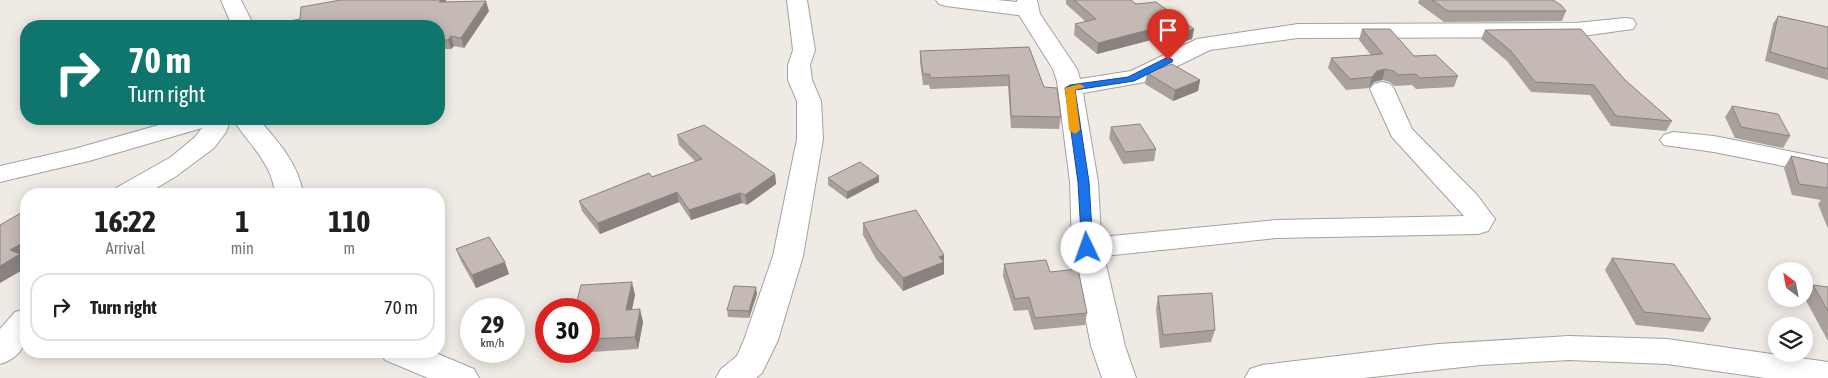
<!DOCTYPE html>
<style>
body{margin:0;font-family:"Asap Condensed",sans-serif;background:#f6f6f6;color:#202124;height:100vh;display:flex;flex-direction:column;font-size:19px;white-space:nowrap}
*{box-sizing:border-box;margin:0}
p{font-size:16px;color:#757577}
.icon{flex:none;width:28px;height:28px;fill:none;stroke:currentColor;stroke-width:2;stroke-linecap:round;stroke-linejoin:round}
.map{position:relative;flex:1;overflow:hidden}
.side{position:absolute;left:20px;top:188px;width:425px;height:170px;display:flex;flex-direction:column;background:#fff;border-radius:20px;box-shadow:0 2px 12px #0003}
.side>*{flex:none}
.top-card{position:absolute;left:20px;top:20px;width:425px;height:105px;border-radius:20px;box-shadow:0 2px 12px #0003;background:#0f766e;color:#fff;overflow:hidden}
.needle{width:32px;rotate:328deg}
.fabs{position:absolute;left:1768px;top:262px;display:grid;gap:10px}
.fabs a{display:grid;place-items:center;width:45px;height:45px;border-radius:50%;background:#fff;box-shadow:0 2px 12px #0003;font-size:25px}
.speed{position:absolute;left:460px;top:298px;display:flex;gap:10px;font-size:25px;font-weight:700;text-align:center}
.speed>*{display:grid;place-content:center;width:65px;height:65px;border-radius:50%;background:#fff;box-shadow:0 2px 12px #0003;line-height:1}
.speed small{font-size:12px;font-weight:400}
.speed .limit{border:8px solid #d22;background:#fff;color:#111}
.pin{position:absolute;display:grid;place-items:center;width:42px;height:42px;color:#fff;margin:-51px -21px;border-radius:50% 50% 50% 0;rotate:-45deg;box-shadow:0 0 5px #0007}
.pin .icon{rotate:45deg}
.me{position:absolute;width:55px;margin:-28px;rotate:357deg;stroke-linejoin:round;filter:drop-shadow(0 0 4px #0008)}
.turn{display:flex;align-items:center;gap:18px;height:105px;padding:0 25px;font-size:22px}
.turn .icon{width:65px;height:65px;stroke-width:2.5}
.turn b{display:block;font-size:35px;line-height:42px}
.eta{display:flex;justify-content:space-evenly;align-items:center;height:85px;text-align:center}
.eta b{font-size:30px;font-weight:700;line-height:35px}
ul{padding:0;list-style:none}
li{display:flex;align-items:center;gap:15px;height:68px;margin:0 10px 8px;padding:0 15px;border:2px solid #e0e0e0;border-radius:20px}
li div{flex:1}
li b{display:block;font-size:19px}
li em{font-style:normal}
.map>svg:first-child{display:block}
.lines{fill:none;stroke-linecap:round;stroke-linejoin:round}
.minor-casing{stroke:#a2a2a2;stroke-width:2}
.minor{fill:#fff;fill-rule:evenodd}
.wall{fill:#a99f9b}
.shaded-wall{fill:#89827e}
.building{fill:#c4b9b4;stroke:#89827e}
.route{fill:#1a73e8;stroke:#114b97}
.slow{fill:#f59e0b}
</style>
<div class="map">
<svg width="1828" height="378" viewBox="0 0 1828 378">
<rect width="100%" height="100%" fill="#efeae4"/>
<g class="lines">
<g class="minor-casing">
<g id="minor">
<path d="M221,0h20l13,26h-22z"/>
<path d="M787,0h20l8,50 -5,15 2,15 9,21 2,38 -20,117 -25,84 -16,33 -6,5h-40l5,-9 16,-13 7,-16 29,-84 24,-117v-38l-9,-21v-15l5,-15z"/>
<path d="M936,0h61l20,2v-2h20l3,14 37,55 3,10 51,-8 66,-32 101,-15 278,-1 49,-5 8,1 3,5 -3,5 -8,1 -49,7 -278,1 -88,12 -65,32 -62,11 15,89 3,55 175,-17 188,-4 -72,-79 -22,-48 4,-5 8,-2 8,2 4,5 18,40 65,66 18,24 -7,12 -10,3 -202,4 -172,18 21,90 11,32h-34l-11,-32 -19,-98 -2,-66 -13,-101 -4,-12 -34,-54 -73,-9 -7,-2z"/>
<path d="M180,119h51l-5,13 -12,16 -39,29 -29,17h-34l4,-6 55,-31 24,-20 7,-9 -113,33 -89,21v-16l74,-17z"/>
<path d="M233,119h25c19,21 41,45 45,75h-28c-3,-32 -27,-50 -42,-75z"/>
<path d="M1673,132l41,4 114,23v16l-114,-23 -50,-7 -4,-5 4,-5z"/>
<path d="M26,309c2,25 2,47 -26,55v-35l15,-17z"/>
<path d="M1569,336l98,3 161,23v16h-63l-98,-14 -98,-4 -88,5 -118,13h-118l5,-9 12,-4 176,-21z"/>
<path d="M380,351h51l43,18 5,9h-51l-43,-18z"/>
</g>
</g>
<use href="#minor" class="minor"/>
</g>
<g class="wall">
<path d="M341,0h105v2l43,9 -25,37 -10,-2 -3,3h-12v-23z"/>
<path d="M1066,0h65l5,4 58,25 -2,10 -30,9 -11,-8 -54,14 -23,-19 1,-11 11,-2 -20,-18z"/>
<path d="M1419,0h134l13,11 -4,10 -118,1 -26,-19z"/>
<path d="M1778,16l50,11v53l-63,-19 8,-37z"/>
<path d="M1362,29l52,27 44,20 -4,11 -38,2 -4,-4 -18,1 -4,-4 -8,-2 -8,2 -5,6 -23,2 -18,-22 3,-10 40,-3 -12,-15z"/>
<path d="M1485,30l140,50 47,41 -6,10 -55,-5 -21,-31 -59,-3 -24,-31 -26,-22z"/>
<path d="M1029,47l15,40 17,30 -2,12 -48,-1 -3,-42 -78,3 -1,-4h-6l-3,-23v-11z"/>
<path d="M1147,73l53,7 -2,11 -25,10 -28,-17z"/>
<path d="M1732,106l58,30 -7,12 -48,-10 -10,-21z"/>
<path d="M1111,127l45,22 -2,12 -31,3 -14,-26z"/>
<path d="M677,135l98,39 1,10 -29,21 -5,-2 -51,17 -12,-18 -79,32 -18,-23 -3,-10 117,-39 -17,-17z"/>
<path d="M1791,156l37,8v65l-10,-25 3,-4 -29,-5 -8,-27z"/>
<path d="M879,176v6l-32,17 -19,-14v-7z"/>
<path d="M863,223l81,32v19l-41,17 -27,-32 -13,-24z"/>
<path d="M456,249l53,25 -33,14 -15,-27z"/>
<path d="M1612,258l99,61 -8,13 -67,-7 -31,-55z"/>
<path d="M1004,264l46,8 37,41 -2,12 -51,5 -6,-20 -14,1 -11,-35z"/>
<path d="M1813,285l15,2v54l-24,-44z"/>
<path d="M757,294l-8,24 -21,-1 -1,-7z"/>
<path d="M635,295l-3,15 11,12 -5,27 -61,4v-2h12v-42z"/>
<path d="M1158,296l57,34 -4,12 -51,6 -4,-39z"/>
</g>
<g class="shaded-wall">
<path d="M441,0h5l1,6 -8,-4z"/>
<path d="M486,1l3,10 -25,37 -3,-10z"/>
<path d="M1152,29l-1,11 -54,14 1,-11z"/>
<path d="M1194,29l-2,10 -30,9 2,-10z"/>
<path d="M451,36l3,10 -3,3 -3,-9z"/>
<path d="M1385,69l-3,11 -8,2 -5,6 3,-11 5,-6z"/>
<path d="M1200,80l-2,11 -25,10 2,-11z"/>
<path d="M775,174l1,10 -29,21 -2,-10z"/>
<path d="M879,176v6l-32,17v-7z"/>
<path d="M677,192l2,10 -79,32 -2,-11z"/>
<path d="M740,193l2,10 -51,17 -2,-10z"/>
<path d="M26,241v17l-2,1 2,3v6l-26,15v-17l10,-16z"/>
<path d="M944,255v19l-41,17v-13l36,-21z"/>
<path d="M505,262l4,12 -33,14 -4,-13z"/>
<path d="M632,282l3,13 -6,28 -3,-13z"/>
<path d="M756,287l1,7 -8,24v-7z"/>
<path d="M640,309l3,13 -5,27 -3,-12z"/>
</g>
<g class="building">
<path d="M341,0h100l-2,2 47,-1 -25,37 -10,-2 -3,4h-9v-14h-174l35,-7 1,-12z"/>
<path d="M1074,0h57l5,4 20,-2 38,27 -30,9 -12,-9 -54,14 -23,-19 21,-5z"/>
<path d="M1432,0h121l8,5 5,6h-118z"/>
<path d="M1778,16l50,11v42l-58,-17z"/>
<path d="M1362,29h28l24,27 22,-1 22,21 -38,2 -4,-4 -18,1 -4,-4 -9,-2 -8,2 -5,6 -22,2 -19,-21 52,-4z"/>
<path d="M1581,29l44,51 47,41 -56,-5 -22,-31 -59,-3 -24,-31 -26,-21z"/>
<path d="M1029,47l15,40 13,1 4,29 -50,-1 -2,-41 -79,3v-4h-7l-3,-23z"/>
<path d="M1172,64l28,16 -25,10 -28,-17z"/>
<path d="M1732,106l46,8 12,22 -49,-9z"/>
<path d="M1140,124l16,25 -31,3 -14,-25z"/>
<path d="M704,125l71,49 -30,21 -5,-2 -51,17 -12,-18 -79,31 -19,-22 70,-28 3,4 50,-18 -25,-24z"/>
<path d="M1791,156l37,8v24l-29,-4z"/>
<path d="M860,162l19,14 -32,16 -19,-14z"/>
<path d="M26,210v31l-16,9 10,4 -20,12v-41z"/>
<path d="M916,210l28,45 -5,2 5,5 -41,16 -27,-31 -13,-24z"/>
<path d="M489,237l16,25 -33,13 -16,-26z"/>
<path d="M1612,258l62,6 37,55 -67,-7z"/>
<path d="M1046,260l4,12 28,-3 9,44 -52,5 -6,-21 -14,2 -11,-35z"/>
<path d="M632,282l-6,28 14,-1 -5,28 -46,2v-30h-14l6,-24z"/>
<path d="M1813,285l15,2v24z"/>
<path d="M734,286l22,1 -7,24 -22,-1z"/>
<path d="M1212,293l3,37 -52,5 -5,-39z"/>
</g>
<path class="route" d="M1168,57l5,3 -1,2 -38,19 -59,9 14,92 4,66 -6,4 -5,-1 -4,-69 -13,-94 5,-3 58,-8z"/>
<path class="slow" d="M1080,84l5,3 -10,3 5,40 -5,4 -6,-4 -4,-42z"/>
</svg>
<div class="fabs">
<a><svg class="needle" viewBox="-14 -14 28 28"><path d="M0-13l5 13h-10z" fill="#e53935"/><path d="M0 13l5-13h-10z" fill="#757577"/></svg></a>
<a><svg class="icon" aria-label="layers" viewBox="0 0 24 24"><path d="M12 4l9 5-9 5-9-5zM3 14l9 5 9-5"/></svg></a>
</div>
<div class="speed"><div>29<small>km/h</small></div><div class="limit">30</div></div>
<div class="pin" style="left:1168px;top:60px;background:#d93025"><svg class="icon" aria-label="arrive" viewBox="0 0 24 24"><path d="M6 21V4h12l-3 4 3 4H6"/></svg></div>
<svg class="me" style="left:1087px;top:248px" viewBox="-20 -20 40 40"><circle r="19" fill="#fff"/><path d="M0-13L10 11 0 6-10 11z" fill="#1a73e8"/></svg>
<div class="top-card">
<div class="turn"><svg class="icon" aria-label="right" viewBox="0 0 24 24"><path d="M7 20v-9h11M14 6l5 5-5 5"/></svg><div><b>70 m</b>Turn right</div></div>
</div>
<section class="side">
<div class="eta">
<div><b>16:22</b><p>Arrival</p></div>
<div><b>1</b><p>min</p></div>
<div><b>110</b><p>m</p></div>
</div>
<ul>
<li><svg class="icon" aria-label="right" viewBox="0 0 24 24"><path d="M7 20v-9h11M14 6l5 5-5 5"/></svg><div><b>Turn right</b></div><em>70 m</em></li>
</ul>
</section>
</div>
